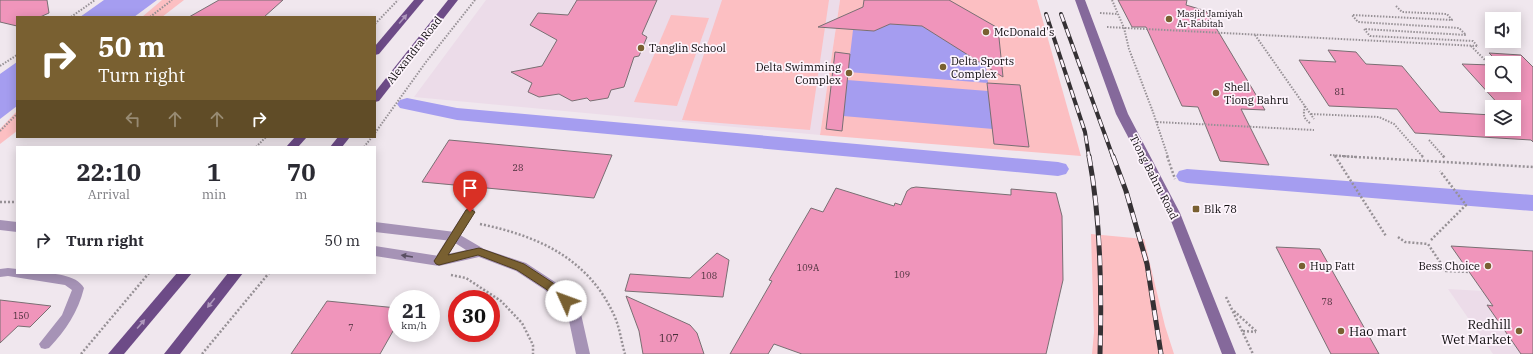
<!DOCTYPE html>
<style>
body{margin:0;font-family:"IBM Plex Serif",serif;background:#f2f2f3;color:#2b2b33;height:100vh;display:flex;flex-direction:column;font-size:15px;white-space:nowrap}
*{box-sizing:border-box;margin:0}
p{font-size:13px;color:#7c7c81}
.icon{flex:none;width:22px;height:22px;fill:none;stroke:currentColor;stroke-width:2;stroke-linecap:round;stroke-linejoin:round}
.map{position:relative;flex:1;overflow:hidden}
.side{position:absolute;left:16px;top:146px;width:360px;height:128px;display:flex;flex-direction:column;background:#fff;border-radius:0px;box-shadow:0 2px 10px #0003}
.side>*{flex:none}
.banner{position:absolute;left:16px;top:16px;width:360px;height:122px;border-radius:0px;box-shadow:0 2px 10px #0003;background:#796031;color:#fff;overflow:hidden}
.buttons{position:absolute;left:1485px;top:12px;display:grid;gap:8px}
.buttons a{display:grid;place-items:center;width:36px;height:36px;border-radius:0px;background:#fff;box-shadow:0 2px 10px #0003;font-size:20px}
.speed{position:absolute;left:388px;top:290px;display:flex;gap:8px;font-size:20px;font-weight:700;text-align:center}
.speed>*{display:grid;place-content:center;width:52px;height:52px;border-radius:50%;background:#fff;box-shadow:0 2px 10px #0003;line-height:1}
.speed small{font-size:10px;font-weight:400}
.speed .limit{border:6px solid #d22;background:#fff;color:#111}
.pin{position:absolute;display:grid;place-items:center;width:34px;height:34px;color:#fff;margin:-41px -17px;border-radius:50% 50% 50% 0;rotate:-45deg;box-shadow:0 0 4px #0007}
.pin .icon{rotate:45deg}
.me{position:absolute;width:44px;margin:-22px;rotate:313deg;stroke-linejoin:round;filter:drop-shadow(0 0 3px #0008)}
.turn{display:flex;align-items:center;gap:14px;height:84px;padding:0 16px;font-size:18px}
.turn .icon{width:52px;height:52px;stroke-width:2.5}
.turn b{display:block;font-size:28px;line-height:34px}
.lanes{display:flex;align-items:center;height:38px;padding:0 16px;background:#0003;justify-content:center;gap:20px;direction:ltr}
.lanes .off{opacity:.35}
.eta{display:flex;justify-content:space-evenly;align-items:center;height:68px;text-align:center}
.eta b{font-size:24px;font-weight:700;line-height:28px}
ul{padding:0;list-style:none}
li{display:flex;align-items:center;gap:12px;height:52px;padding:0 16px}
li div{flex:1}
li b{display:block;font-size:15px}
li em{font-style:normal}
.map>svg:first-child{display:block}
.built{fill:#ecdce9}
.green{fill:#fcbfc2}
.water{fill:#a59df0}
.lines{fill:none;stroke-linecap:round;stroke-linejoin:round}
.canal{fill:#a59df0;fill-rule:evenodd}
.building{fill:#f095bb;stroke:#796f73}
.path-far1{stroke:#979196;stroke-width:2;stroke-dasharray:1.5 1.5;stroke-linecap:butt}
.path{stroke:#979196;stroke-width:2.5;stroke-dasharray:2 2;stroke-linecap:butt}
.lane{fill:#a693b6;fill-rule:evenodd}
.street{fill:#a693b6;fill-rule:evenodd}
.secondary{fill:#85699b;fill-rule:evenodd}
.primary{fill:#6d4b87;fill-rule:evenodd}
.rail-far1-casing{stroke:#353134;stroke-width:4}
.rail-casing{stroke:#353134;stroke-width:5}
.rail-far1{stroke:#fdf4fc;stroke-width:2.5;stroke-dasharray:8;stroke-linecap:butt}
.rail{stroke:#fdf4fc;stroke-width:3.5;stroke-dasharray:10;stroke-linecap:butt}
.oneway{fill:#ae97bc}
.oneway2{fill:#5a4f62}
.route{fill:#796031;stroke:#4f3e20}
.poi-dot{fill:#796031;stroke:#fdf4fc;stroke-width:1.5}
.labels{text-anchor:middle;stroke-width:3.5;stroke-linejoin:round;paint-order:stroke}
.far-poi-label{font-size:9px;fill:#0e0b0d;stroke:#fdf4fc;text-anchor:start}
.number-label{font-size:9px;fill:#462e38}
.poi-label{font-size:11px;fill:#0e0b0d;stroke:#fdf4fc;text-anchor:start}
.street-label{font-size:11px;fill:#0e0b0d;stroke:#fdf4fc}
.near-number-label{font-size:11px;fill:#462e38}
.near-poi-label{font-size:13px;fill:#0e0b0d;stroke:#fdf4fc;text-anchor:end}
</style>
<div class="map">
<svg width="1533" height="354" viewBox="0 0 1533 354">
<rect width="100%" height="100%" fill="#f0e7ee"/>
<g class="built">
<path d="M486,0h354l-20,135 -406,-38z"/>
<path d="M1448,289l85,5v60h-40z"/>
</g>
<g class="green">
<path d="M162,0h22l-22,17h-20z"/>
<path d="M722,0h107l-19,130 -128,-10z"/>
<path d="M840,0h197l44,156 -261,-21z"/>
<path d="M671,15l38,3 -32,88 -43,-4z"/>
<path d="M17,111v20l-17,13v-15z"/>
<path d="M1091,234l53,5 21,87 9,28h-82l2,-22z"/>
</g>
<g class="water">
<path d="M104,0h53l-23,17h-54z"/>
<path d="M890,24l32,2 64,40 2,17 -140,-11 5,-42 21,1z"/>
<path d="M17,62v44l-17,13v-45z"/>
<path d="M847,80l141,11 5,38 -150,-13z"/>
</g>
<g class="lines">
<g class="canal">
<path d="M407,98l50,10 601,54 8,2 3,5 -3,5 -8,2 -601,-56 -57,-12 -3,-4 3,-4z"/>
<path d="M1187,169l346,26v16l-346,-28 -8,-2 -3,-5 3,-5z"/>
</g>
</g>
<g class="building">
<path d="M0,0h47l2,13 -9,4h-23v9l-17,-4z"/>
<path d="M219,0h64l-19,17h-75z"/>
<path d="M577,0h80l-15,34 5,3 -8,19 -5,1 -10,30 -13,3 -3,8 -18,3 -3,-3 -15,3 -13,-7 -20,3 -11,-5 4,-9 -21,-11 31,-6 15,-26 -27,-15 8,-12 30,2z"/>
<path d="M864,0h85l49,28 5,49 -81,-51 -32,-2 -16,7 -56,-4 45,-20z"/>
<path d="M1118,0h69l-1,5 20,6 59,99 -24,-1 28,56 -49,-4 -22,-54 -16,-1 -36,-79h-14z"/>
<path d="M1328,50l28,2 10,12 36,2 38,46 52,3v14h22v-22h-13l-39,-43 30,1v20h22v-22h-15l-10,-10 32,2 12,12v75l-2,-2 -116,-7 -18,-24 -68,-3 -30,-46 37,2z"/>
<path d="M835,52l15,2 -8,77 -16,-2z"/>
<path d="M987,83l33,2 9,62 -35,-3z"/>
<path d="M449,140l33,3 130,12 -18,43 -172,-16z"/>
<path d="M916,187l95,8v-6l45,4 6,23 1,64 -17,74h-244l-28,-10 -6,10h-38l42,-73 -3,-1 42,-72 12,4 13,-24 58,18 1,-3 6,2 6,-14 4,-3z"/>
<path d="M1451,246l82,5v103h-12l-34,-49 6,1z"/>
<path d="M1276,247l44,2 59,105h-48z"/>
<path d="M717,253l12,7 -6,37 -98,-6 5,-17 60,4z"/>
<path d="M626,296l64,29 7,8 7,21h-61l-4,-23z"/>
<path d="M0,300l51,6 -21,21 -12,-1 -18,17z"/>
<path d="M327,301l70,7v16l-17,30h-89z"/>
</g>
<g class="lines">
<g class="path-far1">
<path d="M1112,0l12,28 5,21 24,63 15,45"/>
<path d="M1396,6l6,6 45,2 5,6 -100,-5 6,7 101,6 7,7 -102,-6 6,7 103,5 5,6"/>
<path d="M1100,13l18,1"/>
<path d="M71,17l24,-17"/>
<path d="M150,17l22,-17"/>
<path d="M375,24l23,-24"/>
<path d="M1107,27l370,19"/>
<path d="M1255,35l59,84"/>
<path d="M1471,46l19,19"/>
<path d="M0,66l17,-11"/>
<path d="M1305,106c-2,9 -2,12 6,18"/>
<path d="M1311,114l68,3 15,7 29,33"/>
<path d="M1157,122l157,8"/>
<path d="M0,131l17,-17"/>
<path d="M375,133l51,-71 49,-62"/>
<path d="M1429,140l15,17"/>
<path d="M256,147l10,-10"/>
<path d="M364,147l8,-10"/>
<path d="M1330,155l26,2"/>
<path d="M1335,155l1,2"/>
</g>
<g class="path">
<path d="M1167,156l8,23"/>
<path d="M1335,156l51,80"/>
<path d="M1339,156l194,11"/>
<path d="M1422,156l1,1"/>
<path d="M1443,156l2,2"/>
<path d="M0,202h17"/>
<path d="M480,224c58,12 108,34 134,91 6,13 7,26 11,39"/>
<path d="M1398,237l7,5 23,2 18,27 24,1"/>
<path d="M1431,240l35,-35 -26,-34"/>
<path d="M451,275l15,3 35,23 21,22 11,22v9"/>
<path d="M1226,297l27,57"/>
<path d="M1234,311l23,21"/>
<path d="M1243,331l13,1"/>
<path d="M81,354l68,-81"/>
<path d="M202,354l67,-81"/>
</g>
<g class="lane">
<path d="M470,208l4,1 1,3 -32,52 -4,1 -4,-1 -2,-3 2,-3 31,-49z"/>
<path d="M8,268l9,1v4c17,0 57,-3 67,15 -6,24 -18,42 -35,60l-4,1 -4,-1 -2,-4 23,-29 10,-25 -7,-5 -57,-9 -8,1v-8z"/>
</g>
<g class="street">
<path d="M0,220l17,2v10l-17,-2z"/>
<path d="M375,222l80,10 29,17 42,14 29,19 24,23 11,49h-14l-9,-43 -22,-21 -29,-19 -37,-14 -40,9 -64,-10v-10l64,10 27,-6 -14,-9 -77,-9z"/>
</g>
<path class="secondary" d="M1075,0h10l43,114 52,99 56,141h-14l-54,-141 -52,-99z"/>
<g class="primary">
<path d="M414,0h10l-45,54 -4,1v-9z"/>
<path d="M448,0h10l-79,101 -4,1v-10z"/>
<path d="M295,137h12l-9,10h-12z"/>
<path d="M338,137h12l-8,10h-12z"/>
<path d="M177,273h15l-68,81h-16z"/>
<path d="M228,273h15l-63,81h-16z"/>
</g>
<g class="rail-far1-casing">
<g id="rail-far1">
<path d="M1046,14l39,118 4,25"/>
<path d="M1061,14l52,143"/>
</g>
</g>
<g class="rail-casing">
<g id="rail">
<path d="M1089,156c12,65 13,132 11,198"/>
<path d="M1113,156l13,35 21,73 14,90"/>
</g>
</g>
<use href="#rail-far1" class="rail-far1"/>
<use href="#rail" class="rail"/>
</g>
<defs><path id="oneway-solid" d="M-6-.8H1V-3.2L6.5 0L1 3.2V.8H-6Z"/></defs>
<g class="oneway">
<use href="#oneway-solid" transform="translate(403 19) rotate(-50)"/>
<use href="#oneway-solid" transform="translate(211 303) rotate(129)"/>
<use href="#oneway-solid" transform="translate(141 324) rotate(-49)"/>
</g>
<use class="oneway2" href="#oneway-solid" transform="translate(407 256) rotate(-171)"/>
<path class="route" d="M470,209l5,3 -27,43 31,-7 3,1 42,15 29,19 17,15 1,3 -1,3 -4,2 -4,-2 -16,-15 -29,-19 -39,-15 -39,10 -3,-1 -2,-3 2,-3 30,-48z"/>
<g class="poi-dot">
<circle cx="1169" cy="19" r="4"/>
<circle cx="986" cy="32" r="4"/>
<circle cx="641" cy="48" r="4"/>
<circle cx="943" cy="67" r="4"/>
<circle cx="849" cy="73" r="4"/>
<circle cx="1216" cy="93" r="4"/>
<rect x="1192" y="205" width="8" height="8" rx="2"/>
<circle cx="1302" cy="266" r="4"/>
<circle cx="1488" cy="266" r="4"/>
<circle cx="1341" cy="331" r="4"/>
<circle cx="1519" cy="331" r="4"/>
</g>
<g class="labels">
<g class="far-poi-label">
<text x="1177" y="17">Masjid Jamiyah<tspan x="1177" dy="10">Ar-Rabitah</tspan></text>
</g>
<g class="number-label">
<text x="1340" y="95">81</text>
<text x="518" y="171">28</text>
<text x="808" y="271">109A</text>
<text x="902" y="278">109</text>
<text x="709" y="279">108</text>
<text x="1327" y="305">78</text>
<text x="21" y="319">150</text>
<text x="351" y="331">7</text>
</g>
<g class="poi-label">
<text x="994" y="36">McDonald's</text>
<text x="649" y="52">Tanglin School</text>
<text x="951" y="65">Delta Sports<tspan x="951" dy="13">Complex</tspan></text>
<text x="841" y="71" text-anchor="end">Delta Swimming<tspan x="841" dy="13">Complex</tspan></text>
<text x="1224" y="91">Shell<tspan x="1224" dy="13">Tiong Bahru</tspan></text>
<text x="1204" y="213">Blk 78</text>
<text x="1310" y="270">Hup Fatt</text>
<text x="1480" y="270" text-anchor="end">Bess Choice</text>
</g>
<g class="street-label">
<text transform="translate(414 50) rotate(-52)" y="4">Alexandra Road</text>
<text transform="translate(1154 177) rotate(63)" y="4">Tiong Bahru Road</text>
</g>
<g class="near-number-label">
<text x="669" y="342">107</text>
</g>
<g class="near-poi-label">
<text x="1511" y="329">Redhill<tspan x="1511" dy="15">Wet Market</tspan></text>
<text x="1349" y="336" text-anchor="start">Hao mart</text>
</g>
</g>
</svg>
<div class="buttons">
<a><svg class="icon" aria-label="sound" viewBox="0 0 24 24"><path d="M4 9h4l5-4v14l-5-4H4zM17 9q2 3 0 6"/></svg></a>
<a><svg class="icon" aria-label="search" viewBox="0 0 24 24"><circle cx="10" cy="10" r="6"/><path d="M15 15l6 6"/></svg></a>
<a><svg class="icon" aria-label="layers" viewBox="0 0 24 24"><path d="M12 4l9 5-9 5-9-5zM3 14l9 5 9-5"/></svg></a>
</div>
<div class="speed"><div>21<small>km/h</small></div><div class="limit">30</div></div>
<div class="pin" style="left:470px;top:212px;background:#d93025"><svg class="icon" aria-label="arrive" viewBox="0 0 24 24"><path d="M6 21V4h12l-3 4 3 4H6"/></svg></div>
<svg class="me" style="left:566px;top:301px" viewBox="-20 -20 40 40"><circle r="19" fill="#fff"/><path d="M0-13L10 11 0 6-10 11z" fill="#796031"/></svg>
<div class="banner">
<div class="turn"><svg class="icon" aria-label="right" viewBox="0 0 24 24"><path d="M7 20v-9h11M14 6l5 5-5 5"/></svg><div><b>50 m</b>Turn right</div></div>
<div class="lanes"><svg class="icon off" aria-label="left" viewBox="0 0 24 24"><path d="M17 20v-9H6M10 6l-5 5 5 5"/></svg><svg class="icon off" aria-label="ahead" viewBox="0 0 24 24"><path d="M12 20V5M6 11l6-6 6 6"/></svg><svg class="icon off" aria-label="ahead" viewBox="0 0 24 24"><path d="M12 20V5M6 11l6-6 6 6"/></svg><svg class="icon" aria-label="right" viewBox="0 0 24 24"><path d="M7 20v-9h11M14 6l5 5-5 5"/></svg></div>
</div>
<section class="side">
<div class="eta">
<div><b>22:10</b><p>Arrival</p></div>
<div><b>1</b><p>min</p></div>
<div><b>70</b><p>m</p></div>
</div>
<ul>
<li><svg class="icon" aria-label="right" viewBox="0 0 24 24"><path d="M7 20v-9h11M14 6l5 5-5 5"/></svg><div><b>Turn right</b></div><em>50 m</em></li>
</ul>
</section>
</div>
